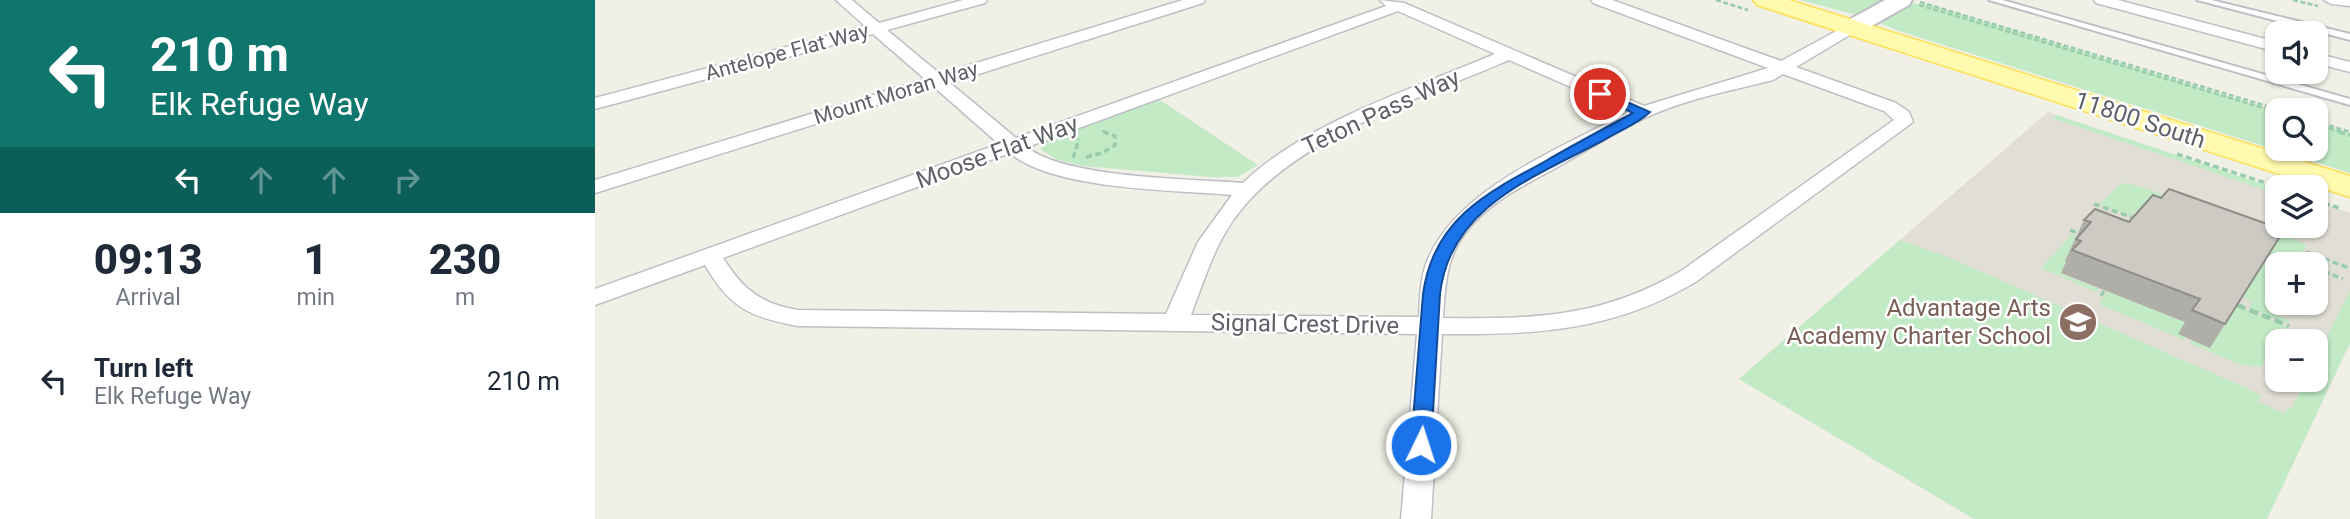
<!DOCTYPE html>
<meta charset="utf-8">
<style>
body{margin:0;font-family:Roboto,sans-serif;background:#f2f2f3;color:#1f2937;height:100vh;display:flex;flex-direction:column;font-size:26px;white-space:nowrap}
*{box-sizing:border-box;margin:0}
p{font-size:23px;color:#747a83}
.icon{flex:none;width:38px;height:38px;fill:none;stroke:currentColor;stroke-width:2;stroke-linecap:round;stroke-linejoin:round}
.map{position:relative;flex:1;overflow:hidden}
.side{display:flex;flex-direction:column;background:#fff;width:595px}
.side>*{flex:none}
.guide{background:#0f766e;color:#fff;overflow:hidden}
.tools{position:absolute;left:1670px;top:21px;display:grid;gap:14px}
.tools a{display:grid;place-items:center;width:63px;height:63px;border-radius:14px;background:#fff;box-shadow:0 2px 5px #0004;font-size:35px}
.pin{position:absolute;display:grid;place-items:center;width:60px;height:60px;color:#fff;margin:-30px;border:4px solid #fff;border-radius:50%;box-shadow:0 2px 7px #0007}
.me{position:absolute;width:77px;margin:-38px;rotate:4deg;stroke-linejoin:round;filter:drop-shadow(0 0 5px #0008)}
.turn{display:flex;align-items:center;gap:24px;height:147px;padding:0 35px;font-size:32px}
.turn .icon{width:91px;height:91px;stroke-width:2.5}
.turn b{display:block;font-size:49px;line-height:60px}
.lanes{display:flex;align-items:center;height:66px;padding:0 35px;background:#0003;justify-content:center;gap:35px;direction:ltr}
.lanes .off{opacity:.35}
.eta{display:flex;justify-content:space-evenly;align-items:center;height:119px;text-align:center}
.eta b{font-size:42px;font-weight:800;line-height:49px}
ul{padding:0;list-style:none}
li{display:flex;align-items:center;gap:21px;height:98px;padding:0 35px}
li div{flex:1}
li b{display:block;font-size:26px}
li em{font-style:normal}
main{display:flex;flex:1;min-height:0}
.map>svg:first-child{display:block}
.education{fill:#e1dfd5;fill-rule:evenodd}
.green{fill:#c1eac5}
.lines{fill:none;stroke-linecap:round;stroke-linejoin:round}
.lane-casing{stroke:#bebfc6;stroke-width:4}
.street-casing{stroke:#bebfc6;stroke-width:3}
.secondary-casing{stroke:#bbbec5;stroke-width:4}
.primary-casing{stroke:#fdde54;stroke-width:3}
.path-far2{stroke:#99ccad;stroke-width:2.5;stroke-dasharray:5 2.5;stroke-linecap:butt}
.path-far1{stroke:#99ccad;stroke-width:3.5;stroke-dasharray:6 3.5;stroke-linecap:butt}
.path{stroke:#99ccad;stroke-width:4.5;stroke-dasharray:9 4.5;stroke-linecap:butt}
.lane{fill:#fff;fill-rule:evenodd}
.street{fill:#fff;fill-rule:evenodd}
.secondary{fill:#fff;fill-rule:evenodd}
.primary{fill:#fffaad;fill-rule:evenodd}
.wall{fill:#afaea8}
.building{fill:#cccac3;stroke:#8f8d88;stroke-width:2}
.route{fill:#1a73e8;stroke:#114b97;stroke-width:2}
.labels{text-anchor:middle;stroke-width:5;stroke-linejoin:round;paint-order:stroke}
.far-street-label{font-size:21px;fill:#5e6168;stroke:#fff}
.street-label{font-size:24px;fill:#5e6168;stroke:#fff}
.education-label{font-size:24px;fill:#785e54;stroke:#fff;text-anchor:end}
</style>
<main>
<section class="side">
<div class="guide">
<div class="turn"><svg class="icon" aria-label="left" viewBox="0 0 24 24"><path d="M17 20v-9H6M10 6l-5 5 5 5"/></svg><div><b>210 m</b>Elk Refuge Way</div></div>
<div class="lanes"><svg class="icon" aria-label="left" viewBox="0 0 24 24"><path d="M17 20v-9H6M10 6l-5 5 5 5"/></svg><svg class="icon off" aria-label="ahead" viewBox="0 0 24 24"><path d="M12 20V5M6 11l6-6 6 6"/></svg><svg class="icon off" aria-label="ahead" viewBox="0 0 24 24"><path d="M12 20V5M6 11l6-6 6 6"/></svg><svg class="icon off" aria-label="right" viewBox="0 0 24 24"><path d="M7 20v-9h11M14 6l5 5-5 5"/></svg></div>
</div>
<div class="eta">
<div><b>09:13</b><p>Arrival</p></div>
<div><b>1</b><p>min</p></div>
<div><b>230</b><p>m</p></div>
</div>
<ul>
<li><svg class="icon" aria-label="left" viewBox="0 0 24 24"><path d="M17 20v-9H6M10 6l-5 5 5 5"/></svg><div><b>Turn left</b><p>Elk Refuge Way</p></div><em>210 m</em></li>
</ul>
</section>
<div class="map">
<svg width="1755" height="519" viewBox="0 0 1755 519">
<rect width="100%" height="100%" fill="#f1f0e6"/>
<path class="education" d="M1453,112l229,77v37h38v-25l35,12v130l-83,176h-293l-235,-140zM1682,264h38v39h-38zM1682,341h38v39h-38z"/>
<g class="green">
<path d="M1205,0h84l-23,13 -8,1z"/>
<path d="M1315,3l20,2 347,106v38h38v-26l35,10v40l-451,-142 -19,-8 1,-4z"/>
<path d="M562,98l101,67 -20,12h-27l-128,-11 -25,-6 -17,-10 1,-8 5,-3z"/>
<path d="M1461,115l221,74v5l-225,-76z"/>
<path d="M1532,183l68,21 -43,14 -17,-6 -4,4 -31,-12 18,-19z"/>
<path d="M1649,222l63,22 -11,20h-19v33l-9,15 21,8 -2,3 -38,-15 4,-6 -11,-5 28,-44z"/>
<path d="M1477,234l7,3 -9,26 -8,11 37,15 -2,3 -56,-24z"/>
<path d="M1305,240l50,18 292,128 19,9 -3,7 27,12 3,-7 4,1 14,-28h9v-19l35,-70v52l-83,176h-293l-235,-140z"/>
<path d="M1514,290l77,32 -8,12 8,3 -2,3 -85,-36z"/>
<path d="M1642,306l49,20 -25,41 -20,-2 -51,-22 1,-3 19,8z"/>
</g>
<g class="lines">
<g class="lane-casing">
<g id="lane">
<path d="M1394,0h13l348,99v6z"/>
<path d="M1602,0h14l139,34v6z"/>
</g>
</g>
<g class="street-casing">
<g id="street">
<path d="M241,0h16l27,23 84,-23h24l-2,3 -98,27 53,44 243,-74h22l-2,3 -253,80 66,55 370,-132 -6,-6 24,3 240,103 124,-38 -175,-65 -2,-3h21l169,61 72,-39 5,2 3,3 -3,3 -62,37 100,36 13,9 4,10 -216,159c-82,50 -161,54 -255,53l-11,185h-30l16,-185 -619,-8c-48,-9 -68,-18 -93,-61l-110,40v-16l404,-145 -65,-57 -339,106v-13l330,-101 -52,-45 -278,75v-11l270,-72zM803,11l97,43c-80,34 -189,68 -252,129 -52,-4 -180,-5 -216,-36zM914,60l119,52c-66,36 -169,75 -200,147 -8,18 -8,39 -9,58l-228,-2c12,-32 22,-65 41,-93 56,-83 188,-123 277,-162zM1188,74l101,37 10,9 -213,151c-80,47 -148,48 -238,47 2,-31 3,-61 23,-86 22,-29 55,-45 86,-62 31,-17 61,-37 93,-52 40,-19 85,-27 128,-38zM415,153c43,37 164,37 222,42l-34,47 -32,72 -368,-4c-36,-6 -55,-20 -75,-52z"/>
<path d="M1499,0h24l159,42v10l-181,-49z"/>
<path d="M1729,0h26v6l-19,-2z"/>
<path d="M1720,53l35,9v10l-35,-9z"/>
</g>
</g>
<g class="secondary-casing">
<path id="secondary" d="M1290,0h27l-3,5 -48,27h-16l-3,-5 3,-5z"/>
</g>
<g class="primary-casing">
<path id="primary" d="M1158,0h36l561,176v21l-593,-192z"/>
</g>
<g class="path-far2">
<path d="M1121,0l32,10"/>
<path d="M1698,0l25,6"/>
<path d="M1325,2l360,108"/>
<path d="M1324,5l358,107"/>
<path d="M1720,121l35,11"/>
<path d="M1720,124l30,9"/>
<path d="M507,131l6,2"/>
</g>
<g class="path-far1">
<path d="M1744,132l11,3"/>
<path d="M1582,154l101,33"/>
<path d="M491,157l16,-4 13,-8v-9l-11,-4"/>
<path d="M478,158l6,-19"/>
<path d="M1720,200l27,9"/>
<path d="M1499,204l40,14"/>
<path d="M1475,230l11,4"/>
<path d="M1711,252l43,16"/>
<path d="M1705,263l4,1"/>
<path d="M1720,268l28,11"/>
<path d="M1506,296l4,-7"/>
</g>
<path class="path" d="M1642,305l52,21"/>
<use href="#lane" class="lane"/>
<use href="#street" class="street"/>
<use href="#secondary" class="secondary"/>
<use href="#primary" class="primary"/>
</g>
<path class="wall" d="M1566,198l123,32 -74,118 -32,-14 7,-12 -124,-49 5,-11 -1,-1 19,-41 45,2z"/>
<path class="building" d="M1574,189l115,41 -59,94 -33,-14 8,-11 -128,-49 9,-9 -5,-2 15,-17 -7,-2 11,-11 34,13 24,-27 8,3z"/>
<path class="route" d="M1005,90l50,22c-12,12 -32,19 -46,28 -69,37 -154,66 -164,154l-9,151 -3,5 -7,2 -7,-2 -3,-5 12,-151c10,-73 61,-100 121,-132 29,-17 59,-33 89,-49l-37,-17v-5z"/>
<defs>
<g id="school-disc" transform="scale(2.0125)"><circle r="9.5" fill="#8d6e63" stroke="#fff"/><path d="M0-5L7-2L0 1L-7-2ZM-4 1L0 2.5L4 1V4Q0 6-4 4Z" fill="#fff"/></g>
</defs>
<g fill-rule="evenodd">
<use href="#school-disc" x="1483" y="322"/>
</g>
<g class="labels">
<g class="far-street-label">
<text transform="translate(192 52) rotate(-15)" y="7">Antelope Flat Way</text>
<text transform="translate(301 93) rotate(-17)" y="7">Mount Moran Way</text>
</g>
<g class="street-label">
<text transform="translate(786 112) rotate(-25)" y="8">Teton Pass Way</text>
<text transform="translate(1545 120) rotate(18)" y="8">11800 South</text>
<text transform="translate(402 152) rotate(-20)" y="8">Moose Flat Way</text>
<text transform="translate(710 324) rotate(1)" y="8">Signal Crest Drive</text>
</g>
<g class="education-label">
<text x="1456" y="316">Advantage Arts<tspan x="1456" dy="28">Academy Charter School</tspan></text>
</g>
</g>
</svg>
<div class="tools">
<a><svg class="icon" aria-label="sound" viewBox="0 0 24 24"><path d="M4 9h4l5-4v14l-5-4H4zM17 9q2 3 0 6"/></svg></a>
<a><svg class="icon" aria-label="search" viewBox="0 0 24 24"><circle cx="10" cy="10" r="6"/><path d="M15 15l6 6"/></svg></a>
<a><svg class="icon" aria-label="layers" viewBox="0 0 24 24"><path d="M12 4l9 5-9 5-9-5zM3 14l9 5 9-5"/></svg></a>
<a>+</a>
<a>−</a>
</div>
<div class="pin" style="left:1005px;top:94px;background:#d93025"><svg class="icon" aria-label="arrive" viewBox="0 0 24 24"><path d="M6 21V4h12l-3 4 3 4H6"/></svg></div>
<svg class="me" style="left:826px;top:445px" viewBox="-20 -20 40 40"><circle r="17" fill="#1a73e8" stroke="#fff" stroke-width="3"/><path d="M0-11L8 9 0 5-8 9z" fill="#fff"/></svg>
</div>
</main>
